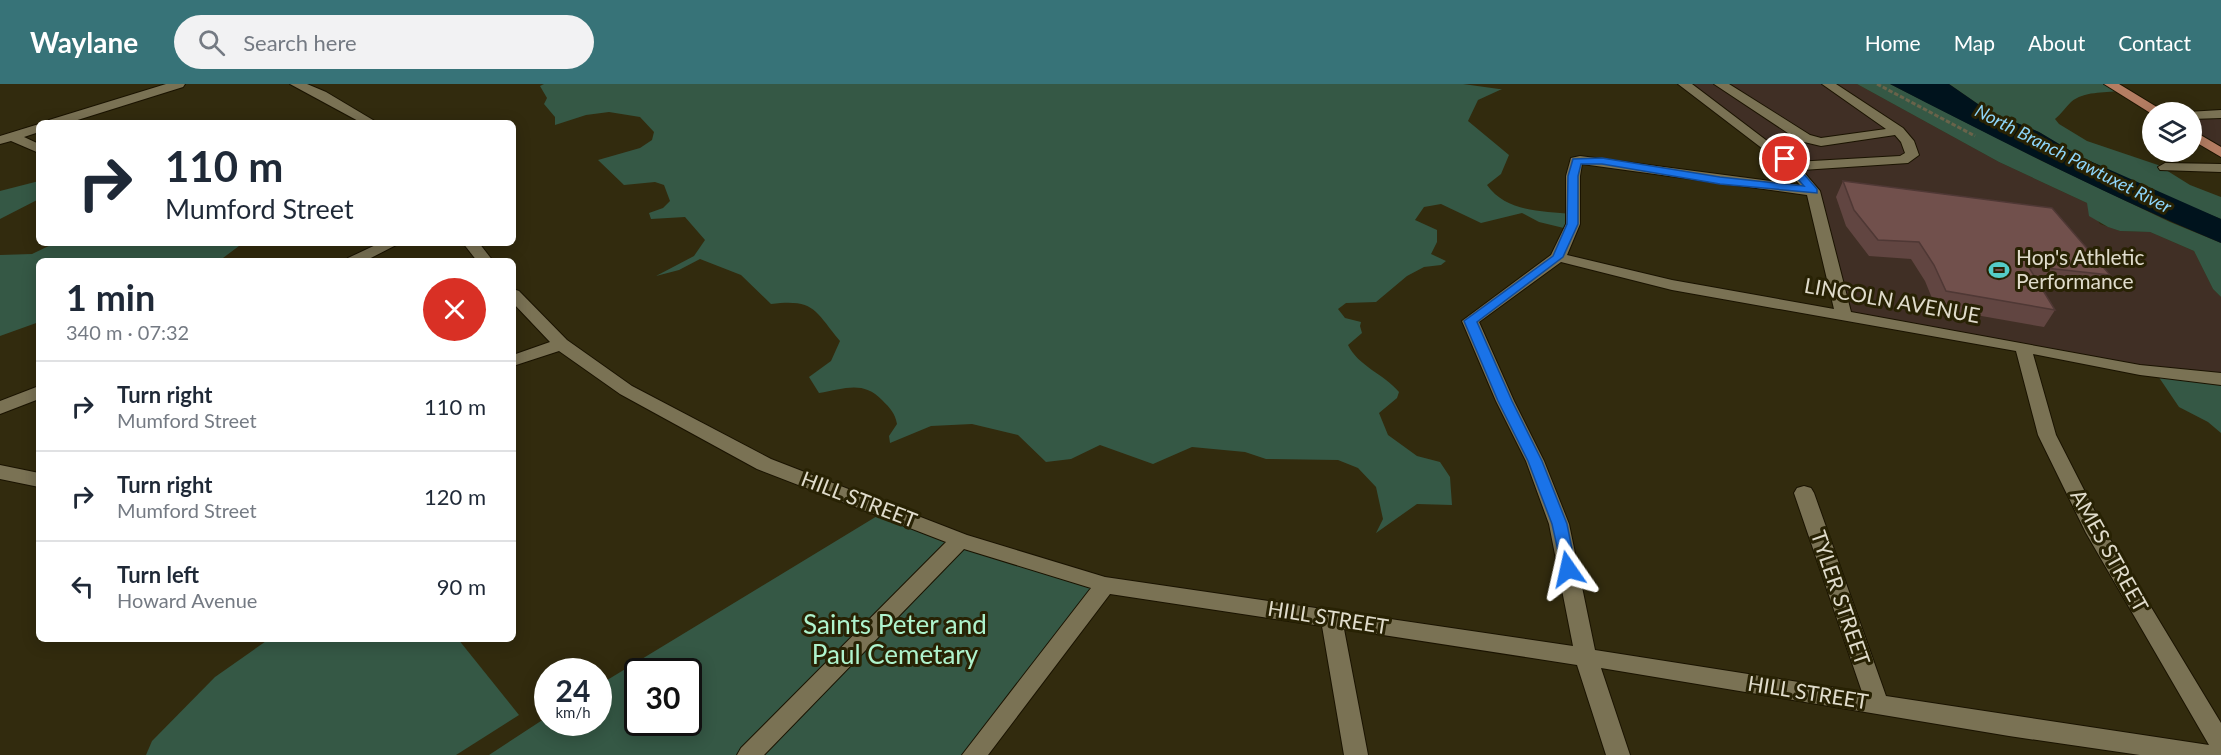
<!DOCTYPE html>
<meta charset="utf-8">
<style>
body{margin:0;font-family:Lato,sans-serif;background:#f2f2f3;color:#1f2937;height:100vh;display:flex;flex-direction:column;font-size:22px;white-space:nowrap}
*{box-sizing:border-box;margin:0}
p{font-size:20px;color:#747a83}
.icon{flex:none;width:33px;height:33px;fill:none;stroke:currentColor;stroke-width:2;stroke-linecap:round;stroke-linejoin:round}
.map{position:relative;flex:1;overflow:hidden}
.details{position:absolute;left:36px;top:174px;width:480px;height:384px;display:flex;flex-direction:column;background:#fff;border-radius:9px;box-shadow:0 3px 15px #0003}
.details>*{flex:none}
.banner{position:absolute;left:36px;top:36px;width:480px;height:126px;border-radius:9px;box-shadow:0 3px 15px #0003;background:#fff;color:#1f2937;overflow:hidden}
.tools{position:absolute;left:2142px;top:18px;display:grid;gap:12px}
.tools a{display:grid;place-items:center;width:60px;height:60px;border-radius:50%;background:#fff;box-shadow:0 3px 15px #0003;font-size:30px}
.speed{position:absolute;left:534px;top:574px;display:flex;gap:12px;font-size:30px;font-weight:700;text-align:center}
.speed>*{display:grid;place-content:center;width:78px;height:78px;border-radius:50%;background:#fff;box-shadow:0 3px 15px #0003;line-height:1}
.speed small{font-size:15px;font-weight:400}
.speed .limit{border:3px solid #111;border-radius:9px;background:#fff;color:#111}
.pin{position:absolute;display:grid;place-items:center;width:51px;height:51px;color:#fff;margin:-26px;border:3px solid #fff;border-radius:50%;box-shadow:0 2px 6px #0007}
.me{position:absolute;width:66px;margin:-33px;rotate:349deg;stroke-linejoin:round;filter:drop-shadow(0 0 4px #0008)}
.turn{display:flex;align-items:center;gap:21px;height:126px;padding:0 30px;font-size:27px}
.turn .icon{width:78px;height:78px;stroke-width:2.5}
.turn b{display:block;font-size:42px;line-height:51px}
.round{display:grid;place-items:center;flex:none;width:63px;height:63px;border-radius:32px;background:#f2f2f3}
.headline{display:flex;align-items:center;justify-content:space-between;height:102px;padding:0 30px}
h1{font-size:36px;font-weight:700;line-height:45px}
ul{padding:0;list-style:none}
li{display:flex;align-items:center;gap:18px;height:90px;padding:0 30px;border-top:2px solid #e0e1e3}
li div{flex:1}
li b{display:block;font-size:22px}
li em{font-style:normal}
header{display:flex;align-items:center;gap:36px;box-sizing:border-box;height:84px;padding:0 30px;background:#377378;color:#fff}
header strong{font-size:28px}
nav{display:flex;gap:33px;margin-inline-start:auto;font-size:21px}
.search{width:420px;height:54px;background:#f2f2f3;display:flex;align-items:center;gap:15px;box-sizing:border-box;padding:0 21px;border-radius:33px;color:#747a83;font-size:22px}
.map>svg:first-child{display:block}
.industrial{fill:#402f25}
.green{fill:#355845;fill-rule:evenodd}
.water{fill:#00131d}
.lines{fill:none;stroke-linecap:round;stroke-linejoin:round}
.minor-casing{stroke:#1a1300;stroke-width:2}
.major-casing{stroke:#1a1300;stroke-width:2}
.path{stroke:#69634a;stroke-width:3;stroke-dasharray:4.5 2;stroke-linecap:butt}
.minor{fill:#7a7254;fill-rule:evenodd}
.major{fill:#b47d62;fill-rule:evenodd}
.wall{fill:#614541}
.building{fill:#71504c;stroke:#4f3835;stroke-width:1.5}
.route{fill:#1a73e8;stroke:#114b97;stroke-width:1.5}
.labels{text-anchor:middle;stroke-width:6;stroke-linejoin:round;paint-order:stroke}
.far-water-label{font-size:18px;font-style:italic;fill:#8ed5f9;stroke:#282204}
.poi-label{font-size:21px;fill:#e0dccc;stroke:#282204;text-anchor:start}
.street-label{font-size:21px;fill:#e0dccc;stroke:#282204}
.near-park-label{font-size:26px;fill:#aef3cd;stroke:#282204}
</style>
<header>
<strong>Waylane</strong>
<div class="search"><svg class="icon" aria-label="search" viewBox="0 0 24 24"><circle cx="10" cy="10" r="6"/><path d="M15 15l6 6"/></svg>Search here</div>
<nav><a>Home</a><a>Map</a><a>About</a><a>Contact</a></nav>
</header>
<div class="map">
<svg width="2221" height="671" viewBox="0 0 2221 671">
<rect width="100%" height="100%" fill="#322b0e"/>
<g class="industrial">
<path d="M1686,0h171l142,78 88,41 13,21 20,7 30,1 44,19 19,38 8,8v83l-374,-66 -33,-125z"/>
<path d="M2221,29v43l-29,-19v-22z"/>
</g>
<g class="green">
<path d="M544,0h919l36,5h3l-24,11 -10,21 41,34 -8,19 -14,11c19,27 55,26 85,29v16l-33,-8 -17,-9 -41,10 -40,-19 -17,3 -9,13 22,10v12l-6,12 15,7 -5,4 -17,2 -17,9 -31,26 -30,1 -8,6 7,9 16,4 -1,4 2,7 -14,12c10,21 36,29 51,47l-2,6 -18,15 9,22 29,21 23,6 10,15 2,28 -35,-1 -41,29 7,-14 -7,-32 -18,-19 -20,-8 -72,-1 -21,-7 -53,-5 -39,17 -53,-19 -29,14 -25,3 -28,-27 -46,-11 -41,2 -41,17 -1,-7 8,-12c-2,-11 -7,-16 -15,-24 -19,-20 -38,-11 -63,-7l-10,-16 22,-16 9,-20c-26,-31 -25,-42 -69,-37l-30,-29 -41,-16 -21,11 -23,6 38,-20 11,-16 -20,-23 -34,2 -2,-6 14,-5 7,-7 -6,-16 -9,-3 -31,3 -26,-25 42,-12 12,-8 2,-8 -14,-15 -31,-5 -23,3 -31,10v-8l-11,-13 3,-6 -7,-12z"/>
<path d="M1857,0h33l152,77 128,61 51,21v54l-8,-8 -19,-38 -44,-19 -30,-1 -12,-4 -19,-11 -2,-13 -88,-41z"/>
<path d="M1949,0h161l9,7c-15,2 -35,0 -48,11 -5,5 -10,12 -16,17l4,5 28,17 71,24 32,20 31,12v22l-59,-24 -83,-39 -40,-24 -51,-21z"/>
<path d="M39,97v18l-39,20v-28z"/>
<path d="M55,159h188l-24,18h-180v61l-39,14v-81l32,-1z"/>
<path d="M2156,289l65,7v53l-13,-11 -29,-15z"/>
<path d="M887,426l218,75 -131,170h-485l58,-38 1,6h50l1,-38zM638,588h50v51h-50z"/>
<path d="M269,555h189l61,76 -63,40h-310l6,-14 63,-64z"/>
</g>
<path class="water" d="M1890,0h59l39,27 51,21 42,25 140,62v24c-113,-47 -222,-103 -331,-159z"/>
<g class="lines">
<g class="minor-casing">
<g id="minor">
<path d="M166,0h19l-2,3 -115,36h-21l2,-3z"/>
<path d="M290,0h17l19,8 52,31h-16z"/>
<path d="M1678,0h14l103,78 105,-6 5,-3 -4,-11 -6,-7 -74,11 -21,-5 -86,-57h15l81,51 11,3 65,-9 -64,-45h14l67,44 11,13 5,14 -11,8 -106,7 18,21 31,121 289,53 81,8v12l-81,-10 -107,-21 23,81 49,96 116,192v32h-81l-131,-19 -408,-68 29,87h-24l-29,-90 -233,-36 24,126h-24l-22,-129 -212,-32 -122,161h-26l129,-167 -127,-39 -200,206h-27l4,-7 205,-206 -189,-73 -137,-75 -61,-43 -46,15v-11l37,-13 -37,-39v-14l6,2 48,49 65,46 139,73 196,76 138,42 468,69 -24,-122 -23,-63 -30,-60 -34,-80 89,-66 15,-31v-48l5,-18 9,-2 220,29 -20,-23zM1582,80l225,31 27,114 -162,-29 -105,-25 13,-31v-48zM1561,178l111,28 344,61 22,84 48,98 123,212 -323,-49 -72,-203 -3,-5 -7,-2 -7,2 -3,5 68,199 -267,-42 -26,-126 -25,-63 -30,-60 -35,-79z"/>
<path d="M2221,26v8l-29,1v-7h-5z"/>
<path d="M39,40v8l-15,5 15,7v9l-28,-12 -11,3v-8z"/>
<path d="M2165,79l56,1v8l-61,-2 -2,-3z"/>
<path d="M380,159h20l-35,18h-20l3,-3z"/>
<path d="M463,159h16l14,18h-16z"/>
<path d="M39,302v13l-39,15v-13z"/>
<path d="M0,381l39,8v14l-39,-8z"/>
</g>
</g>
<g class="major-casing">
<g id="major">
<path d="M2104,0h15l46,28 -13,2z"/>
<path d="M2192,46l29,17v10l-29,-17z"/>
</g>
</g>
<path class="path" d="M1877,0l98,52"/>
<use href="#minor" class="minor"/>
<use href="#major" class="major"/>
</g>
<path class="wall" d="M1843,97l267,94 -11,17 -59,-7 15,25 -11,17 -108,-19 -11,-27 -14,-22 -42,-3 -23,-30 -10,-29z"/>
<path class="building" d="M1843,97l209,27 58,67 -82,-9 27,44 -109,-19 -12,-26 -15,-23 -41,-2 -24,-30z"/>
<path class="route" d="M1785,72l4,1 28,32v4l-97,-9 -118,-20h-21l-3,12v48l-15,33 -86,65 35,79 30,60 25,63 9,45 -2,4h-11l-11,-49 -24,-63 -30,-60 -34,-80 89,-65 14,-32 1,-48 5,-17 29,-1 118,19 84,9 -24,-27z"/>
<defs>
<g id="stadium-bare" transform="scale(1.62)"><path d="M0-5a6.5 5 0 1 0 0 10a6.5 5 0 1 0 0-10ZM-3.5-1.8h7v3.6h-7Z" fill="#54cdc7" stroke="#282204" stroke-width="2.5" paint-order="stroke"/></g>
</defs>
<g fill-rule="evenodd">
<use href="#stadium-bare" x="1999" y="186"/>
</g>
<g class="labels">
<g class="far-water-label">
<text transform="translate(2073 75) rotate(27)" y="6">North Branch Pawtuxet River</text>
</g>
<g class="poi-label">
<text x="2016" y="181">Hop's Athletic<tspan x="2016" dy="24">Performance</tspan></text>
</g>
<g class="street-label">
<text transform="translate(1892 217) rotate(10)" y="7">LINCOLN AVENUE</text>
<text transform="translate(859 416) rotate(21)" y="7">HILL STREET</text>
<text transform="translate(2109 467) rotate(61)" y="7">AMES STREET</text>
<text transform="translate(1840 514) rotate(71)" y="7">TYLER STREET</text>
<text transform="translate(1328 534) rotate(9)" y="7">HILL STREET</text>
<text transform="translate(1808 609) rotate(9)" y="7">HILL STREET</text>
</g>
<g class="near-park-label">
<text x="895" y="550">Saints Peter and<tspan x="895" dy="30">Paul Cemetary</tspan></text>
</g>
</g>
</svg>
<div class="tools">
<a><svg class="icon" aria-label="layers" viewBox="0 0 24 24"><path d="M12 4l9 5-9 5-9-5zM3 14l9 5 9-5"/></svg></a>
</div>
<div class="speed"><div>24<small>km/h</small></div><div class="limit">30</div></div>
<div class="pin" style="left:1785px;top:75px;background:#d93025"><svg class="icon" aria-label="arrive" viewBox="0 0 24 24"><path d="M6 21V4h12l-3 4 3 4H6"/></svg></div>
<svg class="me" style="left:1568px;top:485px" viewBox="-20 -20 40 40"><path d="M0-17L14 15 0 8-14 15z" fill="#1a73e8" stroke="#fff" stroke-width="4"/></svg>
<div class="banner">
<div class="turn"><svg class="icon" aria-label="right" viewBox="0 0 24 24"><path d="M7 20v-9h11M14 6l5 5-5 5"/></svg><div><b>110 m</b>Mumford Street</div></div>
</div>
<section class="details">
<div class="headline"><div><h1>1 min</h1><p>340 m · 07:32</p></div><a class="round" style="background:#d93025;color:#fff"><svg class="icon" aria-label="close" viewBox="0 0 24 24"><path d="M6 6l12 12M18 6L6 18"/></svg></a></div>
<ul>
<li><svg class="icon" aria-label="right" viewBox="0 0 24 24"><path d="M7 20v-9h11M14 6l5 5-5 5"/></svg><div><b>Turn right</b><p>Mumford Street</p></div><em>110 m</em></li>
<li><svg class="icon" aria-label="right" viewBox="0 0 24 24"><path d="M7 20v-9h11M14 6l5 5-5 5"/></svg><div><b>Turn right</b><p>Mumford Street</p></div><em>120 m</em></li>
<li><svg class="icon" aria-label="left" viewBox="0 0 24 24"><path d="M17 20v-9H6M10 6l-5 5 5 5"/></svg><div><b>Turn left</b><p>Howard Avenue</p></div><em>90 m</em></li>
</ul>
</section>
</div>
